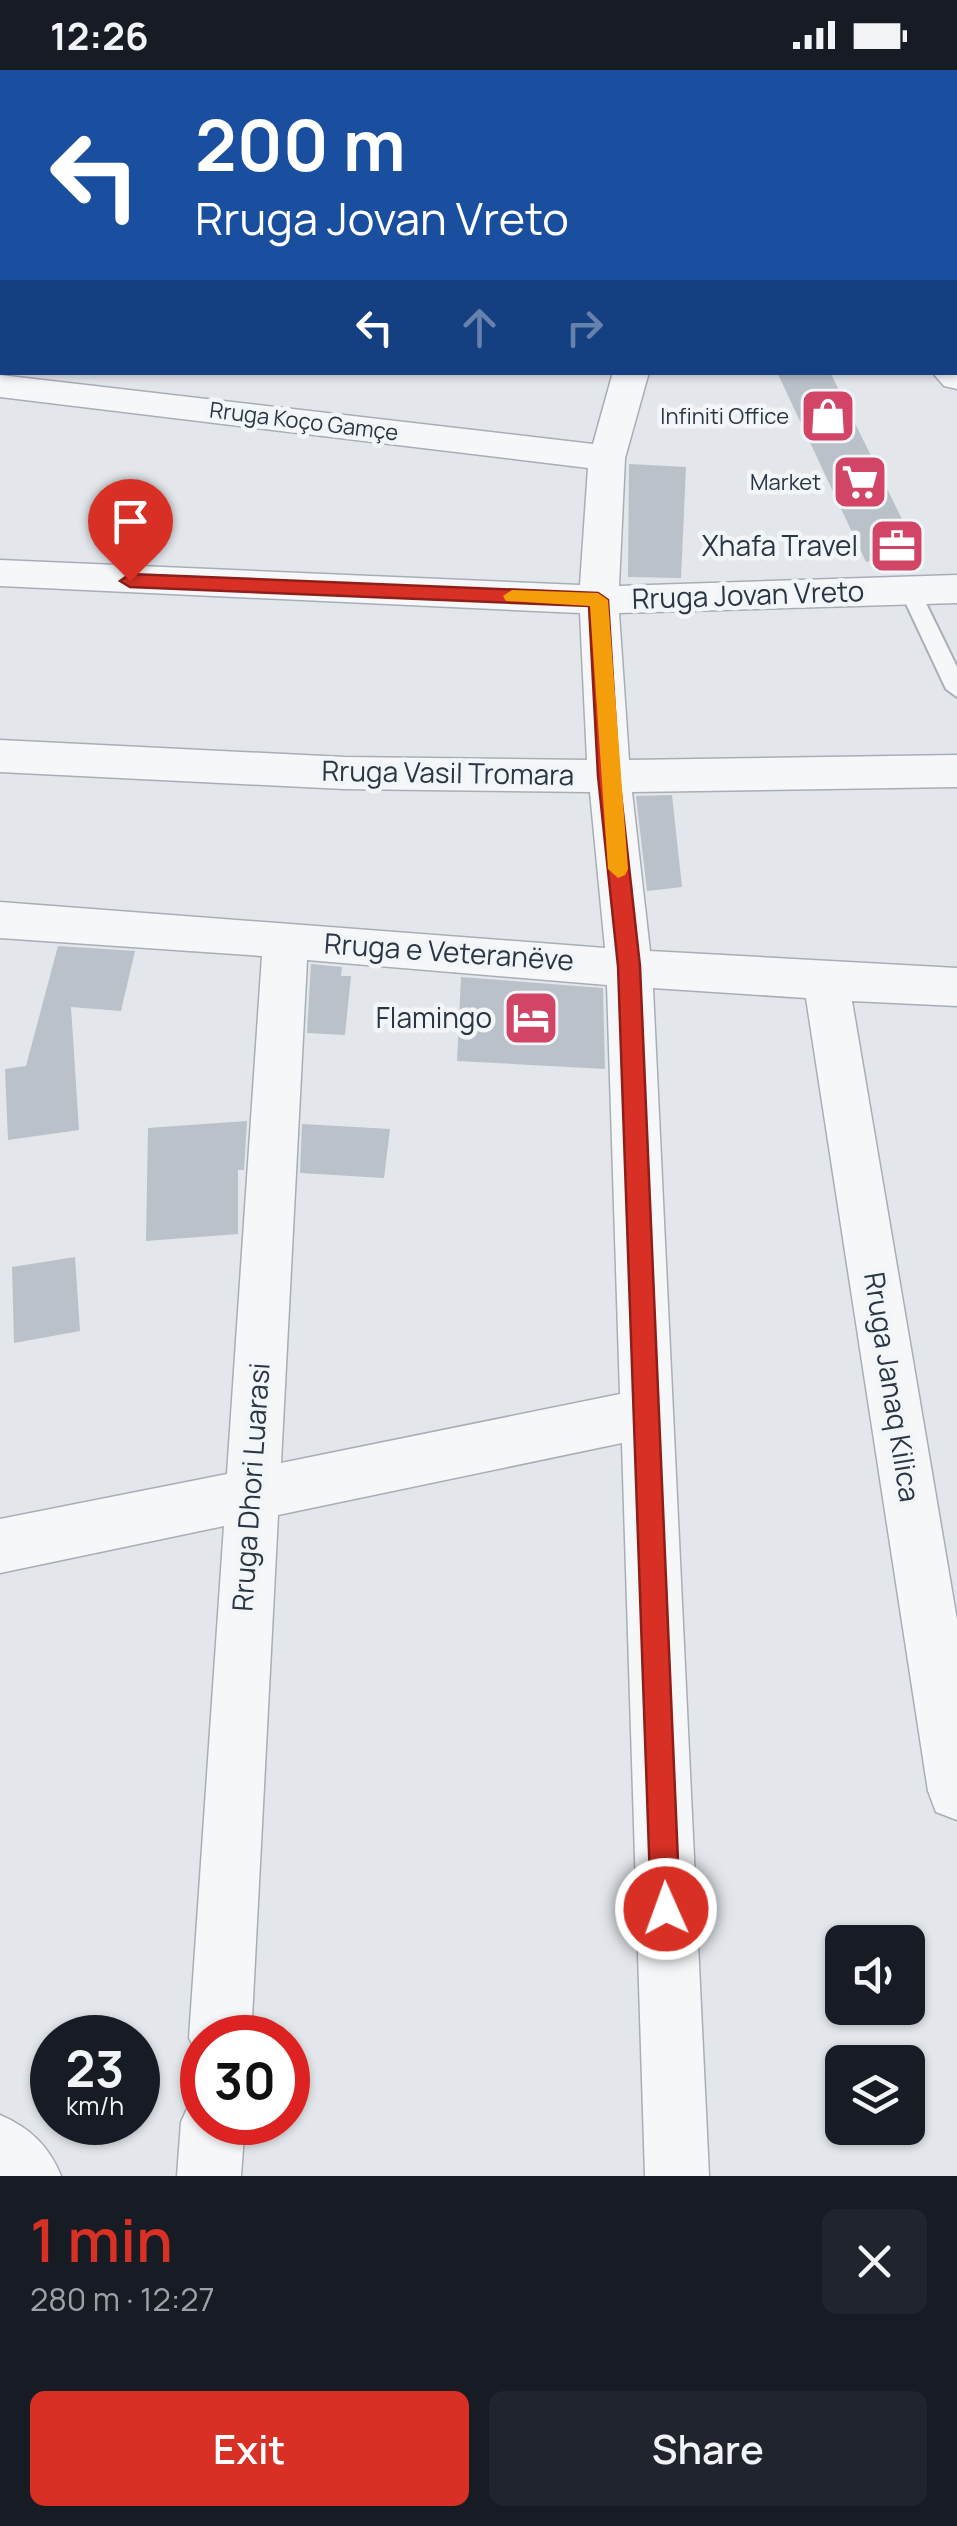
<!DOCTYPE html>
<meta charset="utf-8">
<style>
body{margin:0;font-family:Manrope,sans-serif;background:#20242c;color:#f1f3f6;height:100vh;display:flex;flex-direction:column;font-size:38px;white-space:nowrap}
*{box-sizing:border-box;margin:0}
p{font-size:32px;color:#9ea1a6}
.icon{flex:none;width:55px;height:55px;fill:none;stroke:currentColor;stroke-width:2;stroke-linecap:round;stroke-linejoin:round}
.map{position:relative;height:2106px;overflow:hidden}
.sheet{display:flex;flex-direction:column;background:#171b24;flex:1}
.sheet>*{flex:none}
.banner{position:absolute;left:0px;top:0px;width:958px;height:305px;box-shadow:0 2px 8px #0004;background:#1a4fa0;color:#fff;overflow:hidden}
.tools{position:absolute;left:825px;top:1855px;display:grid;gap:20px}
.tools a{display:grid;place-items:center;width:100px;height:100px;border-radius:15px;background:#171b24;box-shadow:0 2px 8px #0004;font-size:50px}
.speed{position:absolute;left:30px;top:1945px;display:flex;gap:20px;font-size:50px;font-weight:700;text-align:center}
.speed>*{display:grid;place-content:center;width:130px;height:130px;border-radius:50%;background:#171b24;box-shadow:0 2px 8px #0004;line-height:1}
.speed small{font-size:25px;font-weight:400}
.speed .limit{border:15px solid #d22;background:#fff;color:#111}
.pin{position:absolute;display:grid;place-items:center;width:85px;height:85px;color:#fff;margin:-102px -42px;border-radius:50% 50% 50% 0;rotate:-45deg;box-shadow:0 0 10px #0007}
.pin .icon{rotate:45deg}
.me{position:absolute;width:110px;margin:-55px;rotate:358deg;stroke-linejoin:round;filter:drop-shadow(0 0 8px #0008)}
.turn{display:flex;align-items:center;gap:35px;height:210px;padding:0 30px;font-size:45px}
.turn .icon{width:130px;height:130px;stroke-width:2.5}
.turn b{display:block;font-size:70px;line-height:85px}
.lanes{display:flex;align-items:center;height:95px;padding:0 30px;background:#0003;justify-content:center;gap:50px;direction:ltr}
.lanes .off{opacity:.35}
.round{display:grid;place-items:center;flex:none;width:105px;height:105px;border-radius:15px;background:#20242c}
.headline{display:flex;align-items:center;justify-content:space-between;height:170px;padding:0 30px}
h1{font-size:60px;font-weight:600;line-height:75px;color:#d93025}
.button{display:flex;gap:20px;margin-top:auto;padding:20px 30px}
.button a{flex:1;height:115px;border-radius:15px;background:#d93025;color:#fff;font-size:40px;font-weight:600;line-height:115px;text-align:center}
.button a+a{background:#20242c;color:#f1f3f6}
.status{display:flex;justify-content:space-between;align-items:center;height:70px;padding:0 50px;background:#171b24;direction:ltr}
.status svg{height:28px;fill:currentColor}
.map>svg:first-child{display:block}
.building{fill:#bac1c9}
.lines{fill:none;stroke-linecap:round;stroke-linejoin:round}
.lane-casing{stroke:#a8aeb6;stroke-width:4}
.street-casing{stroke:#a8aeb6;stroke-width:3}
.secondary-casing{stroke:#a8aeb6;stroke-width:4}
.lane{fill:#f6f7f9;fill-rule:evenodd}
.street{fill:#f6f7f9;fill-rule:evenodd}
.secondary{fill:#fff;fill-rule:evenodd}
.route{fill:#d93025;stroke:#8d1f18;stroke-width:2.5}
.slow{fill:#f59e0b}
.labels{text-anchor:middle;stroke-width:9;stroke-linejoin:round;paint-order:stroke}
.far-poi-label{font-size:22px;fill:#2a3644;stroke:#f3f6f9;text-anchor:end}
.far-street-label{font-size:22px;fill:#2a3644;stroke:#f3f6f9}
.poi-label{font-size:28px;fill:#2a3644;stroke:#f3f6f9;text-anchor:end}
.street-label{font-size:28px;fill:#2a3644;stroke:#f3f6f9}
</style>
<div class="status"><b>12:26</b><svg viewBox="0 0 49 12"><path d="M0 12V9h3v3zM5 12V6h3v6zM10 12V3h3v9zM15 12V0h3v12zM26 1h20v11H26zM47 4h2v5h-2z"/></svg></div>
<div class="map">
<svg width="957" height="2106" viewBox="0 0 957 2106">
<rect width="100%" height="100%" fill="#e3e7eb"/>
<g class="building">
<path d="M777,302h53l89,182 -53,8z"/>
<path d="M629,394l57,3 -5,111 -53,-1z"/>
<path d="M672,725l10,92 -35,4 -11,-95z"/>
<path d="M58,876l77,5 -14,60 -50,-4 8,123 -71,10 -3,-71 21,-3z"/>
<path d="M311,894l31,3 -1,9h10l-6,59 -38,-2z"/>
<path d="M461,907l142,11 2,81 -148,-8z"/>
<path d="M247,1051l-3,49h-6v64l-92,7 2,-113z"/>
<path d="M302,1054l88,5 -6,49 -84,-5z"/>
<path d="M75,1187l5,74 -66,12 -2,-76z"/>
</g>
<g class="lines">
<g class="lane-casing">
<path id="lane" d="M910,514l10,7 37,76v30l-11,-8 -46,-98z"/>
</g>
<g class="street-casing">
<g id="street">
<path d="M297,0h37l1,2h-37z"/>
<rect x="0" y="29" width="2" height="18"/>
<path d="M955,292l2,1v26l-13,-3 -12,-14h23z"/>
<path d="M613,302h36l-24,86 -6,128 338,-11v28l-338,10 10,147 328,-5v32l-325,5 18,159 307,17v38l-105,-5 105,619v200l-21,-8 -8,-21 -122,-793 -153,-10 56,1188h-64l-23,-733 -344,72 -27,523h-49v24l-13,-24 35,-512 -224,47v-54l227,-45 35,-518 -262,-18v-36l605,46 -15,-156 -246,-3 -344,-17v-32l344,17 243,3 -7,-147 -580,-27v-26l580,25 8,-117 -588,-71v-22l593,69zM307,890l300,25 13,409 -339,69z"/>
<path d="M202,2025v27h43l-4,54h-64l4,-54 10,-22z"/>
<path d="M0,2045c30,13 49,31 61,61h-61z"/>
</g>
</g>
<g class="secondary-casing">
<g id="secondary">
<path d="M783,0h36l1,2h-35z"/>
<rect x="955" y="220" width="2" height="27"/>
</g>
</g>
<use href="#lane" class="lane"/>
<use href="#street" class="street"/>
<use href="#secondary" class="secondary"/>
</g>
<path class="route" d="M130,504l468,19 10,7 11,176 21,190 40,943 -4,10 -10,5 -10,-5 -5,-10 -33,-943 -20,-190 -9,-170 -459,-19 -10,-6z"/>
<path class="slow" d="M512,520l86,3 10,7 20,269 -3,6 -7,3 -10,-9 -18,-263 -84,-5 -3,-5z"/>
<defs>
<g id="shop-square" transform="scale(2.875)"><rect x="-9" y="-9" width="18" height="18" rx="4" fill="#d34566" stroke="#f3f6f9"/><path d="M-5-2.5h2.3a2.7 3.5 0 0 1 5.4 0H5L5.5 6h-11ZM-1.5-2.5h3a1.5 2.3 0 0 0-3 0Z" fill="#fff"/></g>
<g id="supermarket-square" transform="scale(2.875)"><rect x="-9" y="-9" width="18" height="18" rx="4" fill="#d34566" stroke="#f3f6f9"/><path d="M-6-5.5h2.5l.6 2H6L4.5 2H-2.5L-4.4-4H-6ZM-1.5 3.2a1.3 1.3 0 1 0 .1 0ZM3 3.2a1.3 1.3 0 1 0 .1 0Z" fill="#fff"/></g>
<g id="office-square" transform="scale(2.875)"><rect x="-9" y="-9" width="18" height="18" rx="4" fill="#d34566" stroke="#f3f6f9"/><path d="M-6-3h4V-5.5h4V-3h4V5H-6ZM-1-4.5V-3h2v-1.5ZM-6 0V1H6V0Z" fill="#fff"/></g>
<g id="hotel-square" transform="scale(2.875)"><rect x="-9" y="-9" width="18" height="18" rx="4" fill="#d34566" stroke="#f3f6f9"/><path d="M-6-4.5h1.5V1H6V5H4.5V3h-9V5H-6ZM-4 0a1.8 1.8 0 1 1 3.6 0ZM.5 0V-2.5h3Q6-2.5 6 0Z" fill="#fff"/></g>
</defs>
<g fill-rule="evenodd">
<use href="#shop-square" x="828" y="346"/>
<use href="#supermarket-square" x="860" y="412"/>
<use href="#office-square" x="897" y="476"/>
<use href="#hotel-square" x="531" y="948"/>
</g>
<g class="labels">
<g class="far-poi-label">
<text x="789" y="354">Infiniti Office</text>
<text x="821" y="420">Market</text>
</g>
<g class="far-street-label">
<text transform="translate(304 351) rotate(7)" y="8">Rruga Koço Gamçe</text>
</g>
<g class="poi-label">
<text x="858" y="486">Xhafa Travel</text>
<text x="492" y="958">Flamingo</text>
</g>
<g class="street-label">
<text transform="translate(748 525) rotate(-2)" y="10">Rruga Jovan Vreto</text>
<text transform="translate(448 703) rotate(1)" y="10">Rruga Vasil Tromara</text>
<text transform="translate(449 882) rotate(4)" y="10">Rruga e Veteranëve</text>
<text transform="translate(892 1317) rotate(81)" y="10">Rruga Janaq Kilica</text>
<text transform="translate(251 1417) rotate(-86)" y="10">Rruga Dhori Luarasi</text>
</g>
</g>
</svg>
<div class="tools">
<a><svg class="icon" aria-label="sound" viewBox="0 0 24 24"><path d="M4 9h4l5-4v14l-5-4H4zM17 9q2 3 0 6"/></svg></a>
<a><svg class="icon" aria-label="layers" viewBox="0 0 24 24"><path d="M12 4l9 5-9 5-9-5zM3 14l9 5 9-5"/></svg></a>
</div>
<div class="speed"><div>23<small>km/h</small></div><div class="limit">30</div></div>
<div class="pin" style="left:130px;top:511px;background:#d93025"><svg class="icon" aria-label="arrive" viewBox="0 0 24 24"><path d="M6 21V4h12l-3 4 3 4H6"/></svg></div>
<svg class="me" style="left:666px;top:1839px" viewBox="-20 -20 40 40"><circle r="17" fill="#d93025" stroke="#fff" stroke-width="3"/><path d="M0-11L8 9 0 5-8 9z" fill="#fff"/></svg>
<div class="banner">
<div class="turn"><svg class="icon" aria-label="left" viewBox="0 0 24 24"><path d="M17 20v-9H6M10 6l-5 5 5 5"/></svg><div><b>200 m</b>Rruga Jovan Vreto</div></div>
<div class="lanes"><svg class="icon" aria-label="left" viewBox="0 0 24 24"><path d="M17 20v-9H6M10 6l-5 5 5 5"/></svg><svg class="icon off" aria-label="ahead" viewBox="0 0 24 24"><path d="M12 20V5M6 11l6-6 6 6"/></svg><svg class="icon off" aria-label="right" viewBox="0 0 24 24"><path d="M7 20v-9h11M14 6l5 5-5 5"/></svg></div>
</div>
</div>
<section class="sheet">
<div class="headline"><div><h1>1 min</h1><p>280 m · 12:27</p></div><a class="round"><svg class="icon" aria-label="close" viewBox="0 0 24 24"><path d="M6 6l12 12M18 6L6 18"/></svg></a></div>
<div class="button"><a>Exit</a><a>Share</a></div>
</section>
